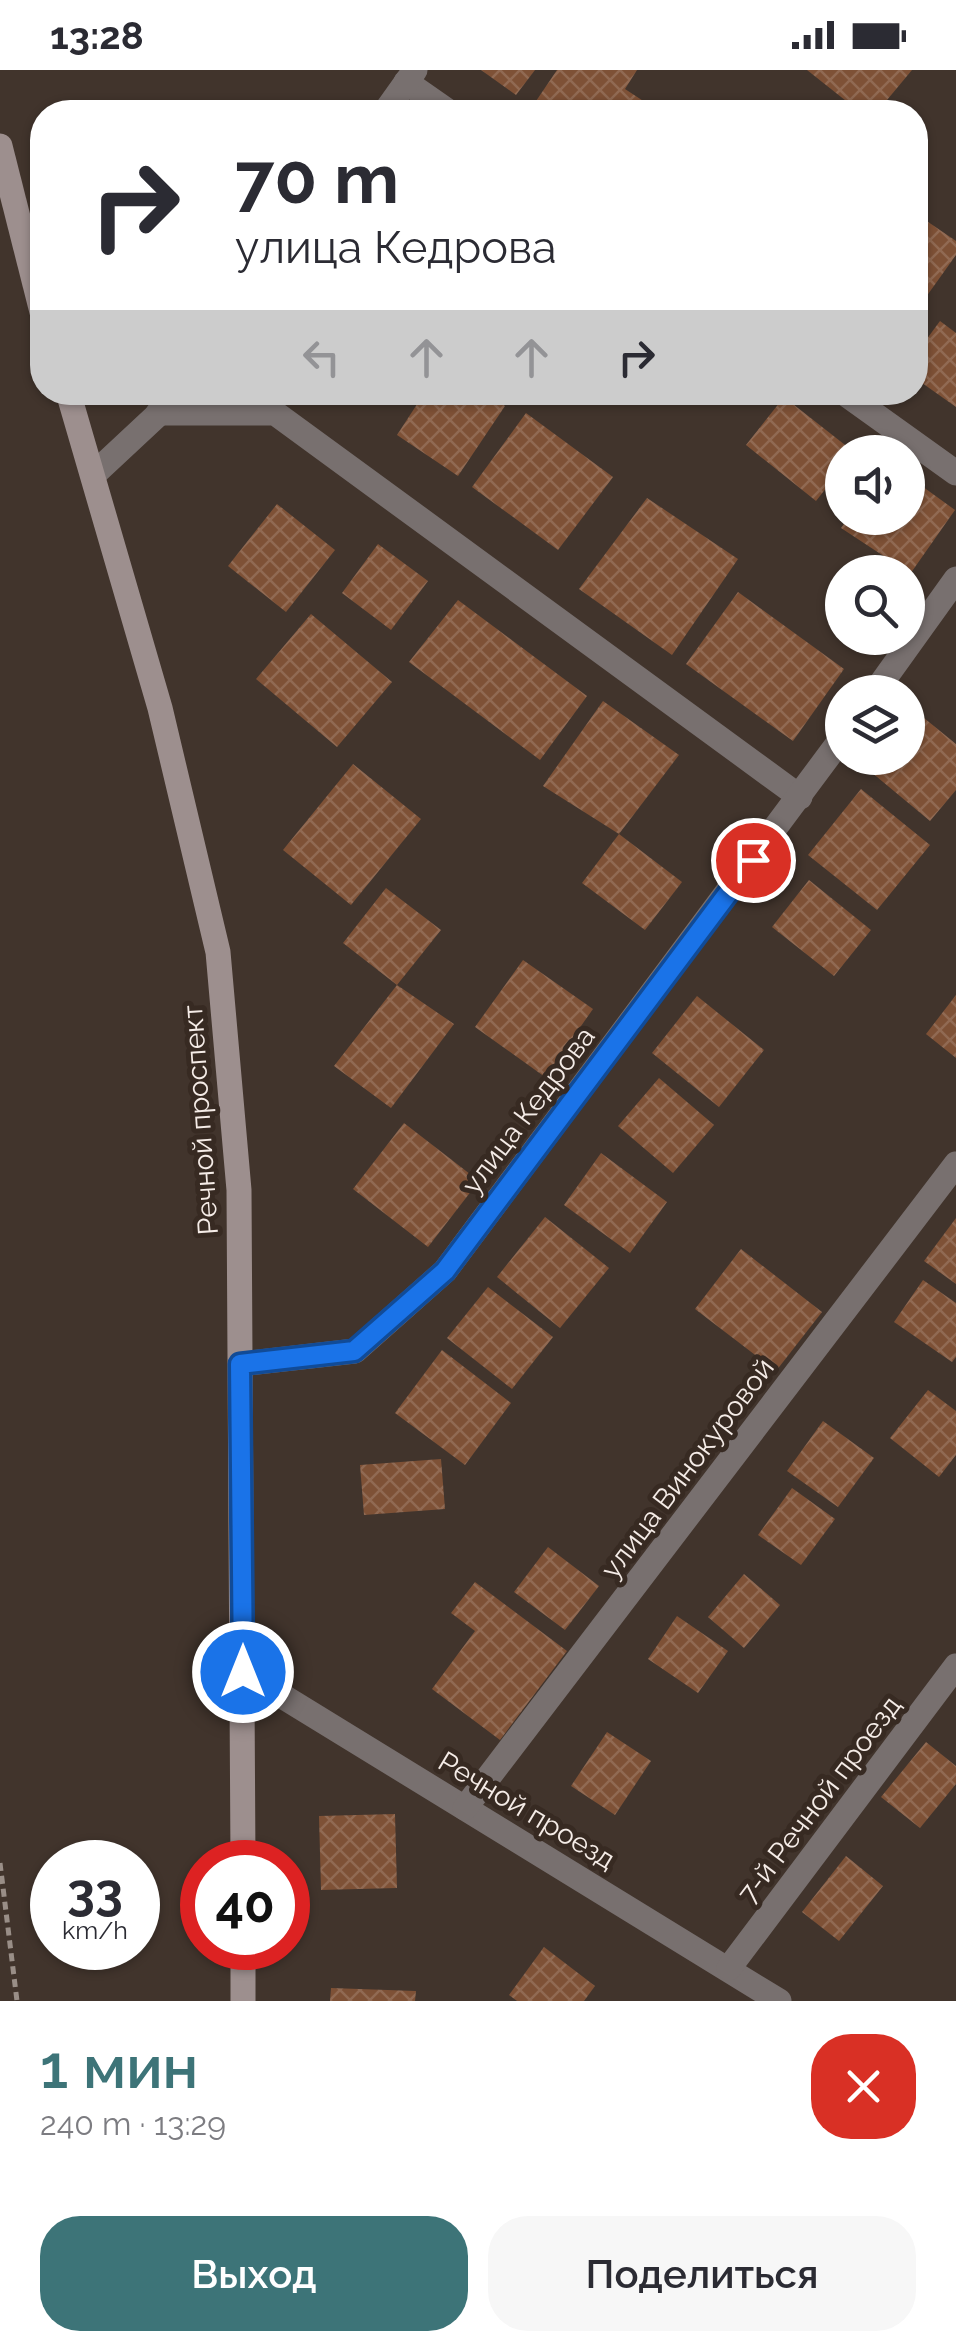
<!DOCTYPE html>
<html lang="ru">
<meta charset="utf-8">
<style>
body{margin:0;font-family:Raleway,sans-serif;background:#f7f7f7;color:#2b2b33;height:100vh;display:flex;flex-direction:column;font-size:38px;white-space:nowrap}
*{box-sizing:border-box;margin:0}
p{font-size:32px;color:#7c7c81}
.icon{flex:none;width:55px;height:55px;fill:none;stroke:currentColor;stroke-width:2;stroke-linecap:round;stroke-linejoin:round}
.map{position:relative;height:1931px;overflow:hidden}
.sheet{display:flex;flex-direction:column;background:#fff;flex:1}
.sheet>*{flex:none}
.guide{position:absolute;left:30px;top:30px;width:898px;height:305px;border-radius:40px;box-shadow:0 2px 8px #0004;background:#fff;color:#2b2b33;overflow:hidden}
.tools{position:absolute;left:825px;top:365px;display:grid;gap:20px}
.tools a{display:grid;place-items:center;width:100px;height:100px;border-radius:50%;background:#fff;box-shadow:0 2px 8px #0004;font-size:50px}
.speed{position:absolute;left:30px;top:1770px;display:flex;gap:20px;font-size:50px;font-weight:700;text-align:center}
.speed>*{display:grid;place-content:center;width:130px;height:130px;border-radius:50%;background:#fff;box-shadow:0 2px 8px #0004;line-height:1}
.speed small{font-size:25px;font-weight:400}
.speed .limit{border:15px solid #d22;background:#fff;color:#111}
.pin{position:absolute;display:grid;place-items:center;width:85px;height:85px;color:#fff;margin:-42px;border:5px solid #fff;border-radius:50%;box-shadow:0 2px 10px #0007}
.me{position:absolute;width:110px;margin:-55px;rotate:0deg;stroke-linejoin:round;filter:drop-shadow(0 0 8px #0008)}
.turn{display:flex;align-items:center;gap:35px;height:210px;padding:0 40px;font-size:45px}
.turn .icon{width:130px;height:130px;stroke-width:2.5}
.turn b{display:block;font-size:70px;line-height:85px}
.lanes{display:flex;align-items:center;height:95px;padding:0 40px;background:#0003;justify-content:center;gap:50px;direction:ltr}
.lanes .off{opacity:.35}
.round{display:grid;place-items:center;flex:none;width:105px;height:105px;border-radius:40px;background:#f7f7f7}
.overview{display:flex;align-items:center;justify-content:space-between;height:170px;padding:0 40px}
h1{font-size:60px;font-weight:600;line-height:75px;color:#3d7478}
.primary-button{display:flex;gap:20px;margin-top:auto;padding:20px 40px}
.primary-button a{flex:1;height:115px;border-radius:40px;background:#3d7478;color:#fff;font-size:40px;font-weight:600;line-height:115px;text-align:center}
.primary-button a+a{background:#f7f7f7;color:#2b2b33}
.status{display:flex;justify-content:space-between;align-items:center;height:70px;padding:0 50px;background:#fff;direction:ltr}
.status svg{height:28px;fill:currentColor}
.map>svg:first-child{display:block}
.building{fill:url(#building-cross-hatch)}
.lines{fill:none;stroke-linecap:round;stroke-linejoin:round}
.path{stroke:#998e87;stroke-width:5;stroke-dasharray:8 5;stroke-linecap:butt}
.street{stroke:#78706f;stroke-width:25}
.secondary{stroke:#9d8f8e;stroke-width:25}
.route-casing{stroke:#114b97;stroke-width:25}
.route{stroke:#1a73e8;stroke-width:18}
.labels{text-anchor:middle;stroke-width:10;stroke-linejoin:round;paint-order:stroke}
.street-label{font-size:28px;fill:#f5ece7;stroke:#372a22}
</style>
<div class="status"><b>13:28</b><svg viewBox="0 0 49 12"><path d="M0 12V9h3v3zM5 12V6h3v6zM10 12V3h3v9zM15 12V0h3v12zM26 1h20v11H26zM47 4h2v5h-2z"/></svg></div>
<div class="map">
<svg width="956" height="1931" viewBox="0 0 956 1931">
<defs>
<pattern id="building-cross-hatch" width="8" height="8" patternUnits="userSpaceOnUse" patternTransform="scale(2.5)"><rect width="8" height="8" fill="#7e5136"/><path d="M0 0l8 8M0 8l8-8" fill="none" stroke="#916a53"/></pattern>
</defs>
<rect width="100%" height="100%" fill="#41342c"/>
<g class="building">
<path d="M481,0h54l-19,25z"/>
<path d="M557,0h80l-12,19 29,19 -3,4h-111l-8,-5z"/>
<path d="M807,0h105l-35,42h-17z"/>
<path d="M915,143l41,28v14l-35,49 -6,-4z"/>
<path d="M940,251l16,12v74l-41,-29v-23z"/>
<path d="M425,322h60l20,14 -47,70 -61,-41z"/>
<path d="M784,327l70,55h-12v16l-26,33 -70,-56z"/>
<path d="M526,343l87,64 -55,73 -86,-63z"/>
<path d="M908,406l47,34 -47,67v-5l-67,-44 7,-10h60z"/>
<path d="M647,428l91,61 -66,96 -93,-66z"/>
<path d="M277,434l58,46 -49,62 -58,-46z"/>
<path d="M378,474l50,37 -37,49 -49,-37z"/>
<path d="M738,522l106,77 -51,72 -107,-77z"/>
<path d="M458,530l129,96 -47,64 -131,-98z"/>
<path d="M311,544l81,68 -55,65 -81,-68z"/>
<path d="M603,631l76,54 -60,79 -76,-48z"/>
<path d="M913,639l43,35v46l-26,31 -65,-54 8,-9h35v-43z"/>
<path d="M353,694l68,55 -70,86 -68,-55z"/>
<path d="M861,719l69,56 -53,65 -69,-55z"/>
<path d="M619,764l63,48 -37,48 -63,-47z"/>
<path d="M809,810l62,50 -37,46 -62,-49z"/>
<path d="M386,818l55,42 -44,55 57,39 -63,84 -57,-42 63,-81 -54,-42z"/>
<path d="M523,890l70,49 -48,68 -70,-50z"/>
<path d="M956,925v63l-30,-24z"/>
<path d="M697,926l67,54 -45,57 -67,-54z"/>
<path d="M659,1008l55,47 -41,48 -55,-47z"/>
<path d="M404,1053l75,58 -51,66 -75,-58z"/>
<path d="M601,1083l66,49 -37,51 -66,-48z"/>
<path d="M545,1147l64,51 -49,60 -63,-51z"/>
<path d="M956,1148v66l-32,-23z"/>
<path d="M741,1179l81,63 -46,59 -81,-62z"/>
<path d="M923,1210l33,23v54l-4,5 -58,-40z"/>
<path d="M488,1217l65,50 -41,52 -65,-51z"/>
<path d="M442,1280l69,53 -46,62 -70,-52z"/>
<path d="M928,1320l28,21v44l-17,22 -49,-39z"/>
<path d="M823,1351l51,37 -36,49 -51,-36z"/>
<path d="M441,1389l4,50 -81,6 -4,-50z"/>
<path d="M792,1418l43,31 -34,46 -43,-30z"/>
<path d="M548,1477l51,39 -34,44 -51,-38z"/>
<path d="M744,1504l36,31 -36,43 -36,-31z"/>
<path d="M475,1512l92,69 -67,89 -68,-51 43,-58 -24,-18z"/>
<path d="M677,1546l51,35 -30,42 -50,-34z"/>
<path d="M607,1662l44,29 -36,54 -44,-29z"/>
<path d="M926,1672l30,24v18l-36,44 -39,-31z"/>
<path d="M395,1744l2,74 -76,2 -2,-74z"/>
<path d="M846,1786l37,30 -44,55 -37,-29z"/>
<path d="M544,1877l51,39 -11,15h-67l-8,-6z"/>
<path d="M331,1918l85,3 -1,10h-85z"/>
</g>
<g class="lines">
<path class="path" d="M0,1793l17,138"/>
<g class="street">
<path d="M406,12l43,30"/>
<path d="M385,42l30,-42"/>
<path d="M843,322l113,81"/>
<path d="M158,343h117l525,384"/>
<path d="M93,405l89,-83"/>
<path d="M875,622l81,-113"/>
<path d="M241,1294l114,-13 90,-80 397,-533"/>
<path d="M243,1602l536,329"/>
<path d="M465,1738l491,-644"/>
<path d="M729,1898l227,-302"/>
</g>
<g class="secondary">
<path d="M0,76l42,166"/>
<path d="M68,322l92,316 58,244 21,238 4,672"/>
<path d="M243,1878v53"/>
</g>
</g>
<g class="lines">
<g class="route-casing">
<path id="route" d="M243,1602l-3,-308 114,-13 91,-80 308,-411"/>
</g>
<use href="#route" class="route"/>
</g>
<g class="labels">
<g class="street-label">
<text transform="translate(528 1040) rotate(-53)" y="10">улица Кедрова</text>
<text transform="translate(200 1050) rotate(-94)" y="10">Речной проспект</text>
<text transform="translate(687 1398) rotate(-53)" y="10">улица Винокуровой</text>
<text transform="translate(819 1729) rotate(-53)" y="10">7-й Речной проезд</text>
<text transform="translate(527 1740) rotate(31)" y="10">Речной проезд</text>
</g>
</g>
</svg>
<div class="tools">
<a><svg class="icon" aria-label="sound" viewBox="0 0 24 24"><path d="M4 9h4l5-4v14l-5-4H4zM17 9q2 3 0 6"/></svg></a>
<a><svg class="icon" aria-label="search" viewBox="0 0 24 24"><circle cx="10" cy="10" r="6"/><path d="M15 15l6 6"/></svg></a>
<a><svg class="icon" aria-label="layers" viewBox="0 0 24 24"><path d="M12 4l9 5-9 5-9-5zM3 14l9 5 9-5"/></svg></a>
</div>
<div class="speed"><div>33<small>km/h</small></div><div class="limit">40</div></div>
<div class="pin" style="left:753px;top:790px;background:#d93025"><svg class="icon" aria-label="arrive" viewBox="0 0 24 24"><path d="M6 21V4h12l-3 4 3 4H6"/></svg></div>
<svg class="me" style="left:243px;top:1602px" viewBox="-20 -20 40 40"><circle r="17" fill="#1a73e8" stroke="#fff" stroke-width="3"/><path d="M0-11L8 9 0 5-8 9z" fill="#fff"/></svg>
<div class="guide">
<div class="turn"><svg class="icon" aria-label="right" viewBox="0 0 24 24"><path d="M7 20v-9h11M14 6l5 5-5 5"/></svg><div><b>70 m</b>улица Кедрова</div></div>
<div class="lanes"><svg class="icon off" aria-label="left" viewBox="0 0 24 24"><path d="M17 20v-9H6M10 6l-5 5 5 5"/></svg><svg class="icon off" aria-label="ahead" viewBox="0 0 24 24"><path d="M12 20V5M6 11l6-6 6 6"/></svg><svg class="icon off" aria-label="ahead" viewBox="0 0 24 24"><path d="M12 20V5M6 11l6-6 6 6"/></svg><svg class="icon" aria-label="right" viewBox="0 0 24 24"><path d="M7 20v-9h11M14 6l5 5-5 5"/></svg></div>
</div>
</div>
<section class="sheet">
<div class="overview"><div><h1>1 мин</h1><p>240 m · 13:29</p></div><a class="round" style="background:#d93025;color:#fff"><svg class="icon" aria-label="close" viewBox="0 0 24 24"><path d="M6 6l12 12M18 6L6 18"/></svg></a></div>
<div class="primary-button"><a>Выход</a><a>Поделиться</a></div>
</section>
